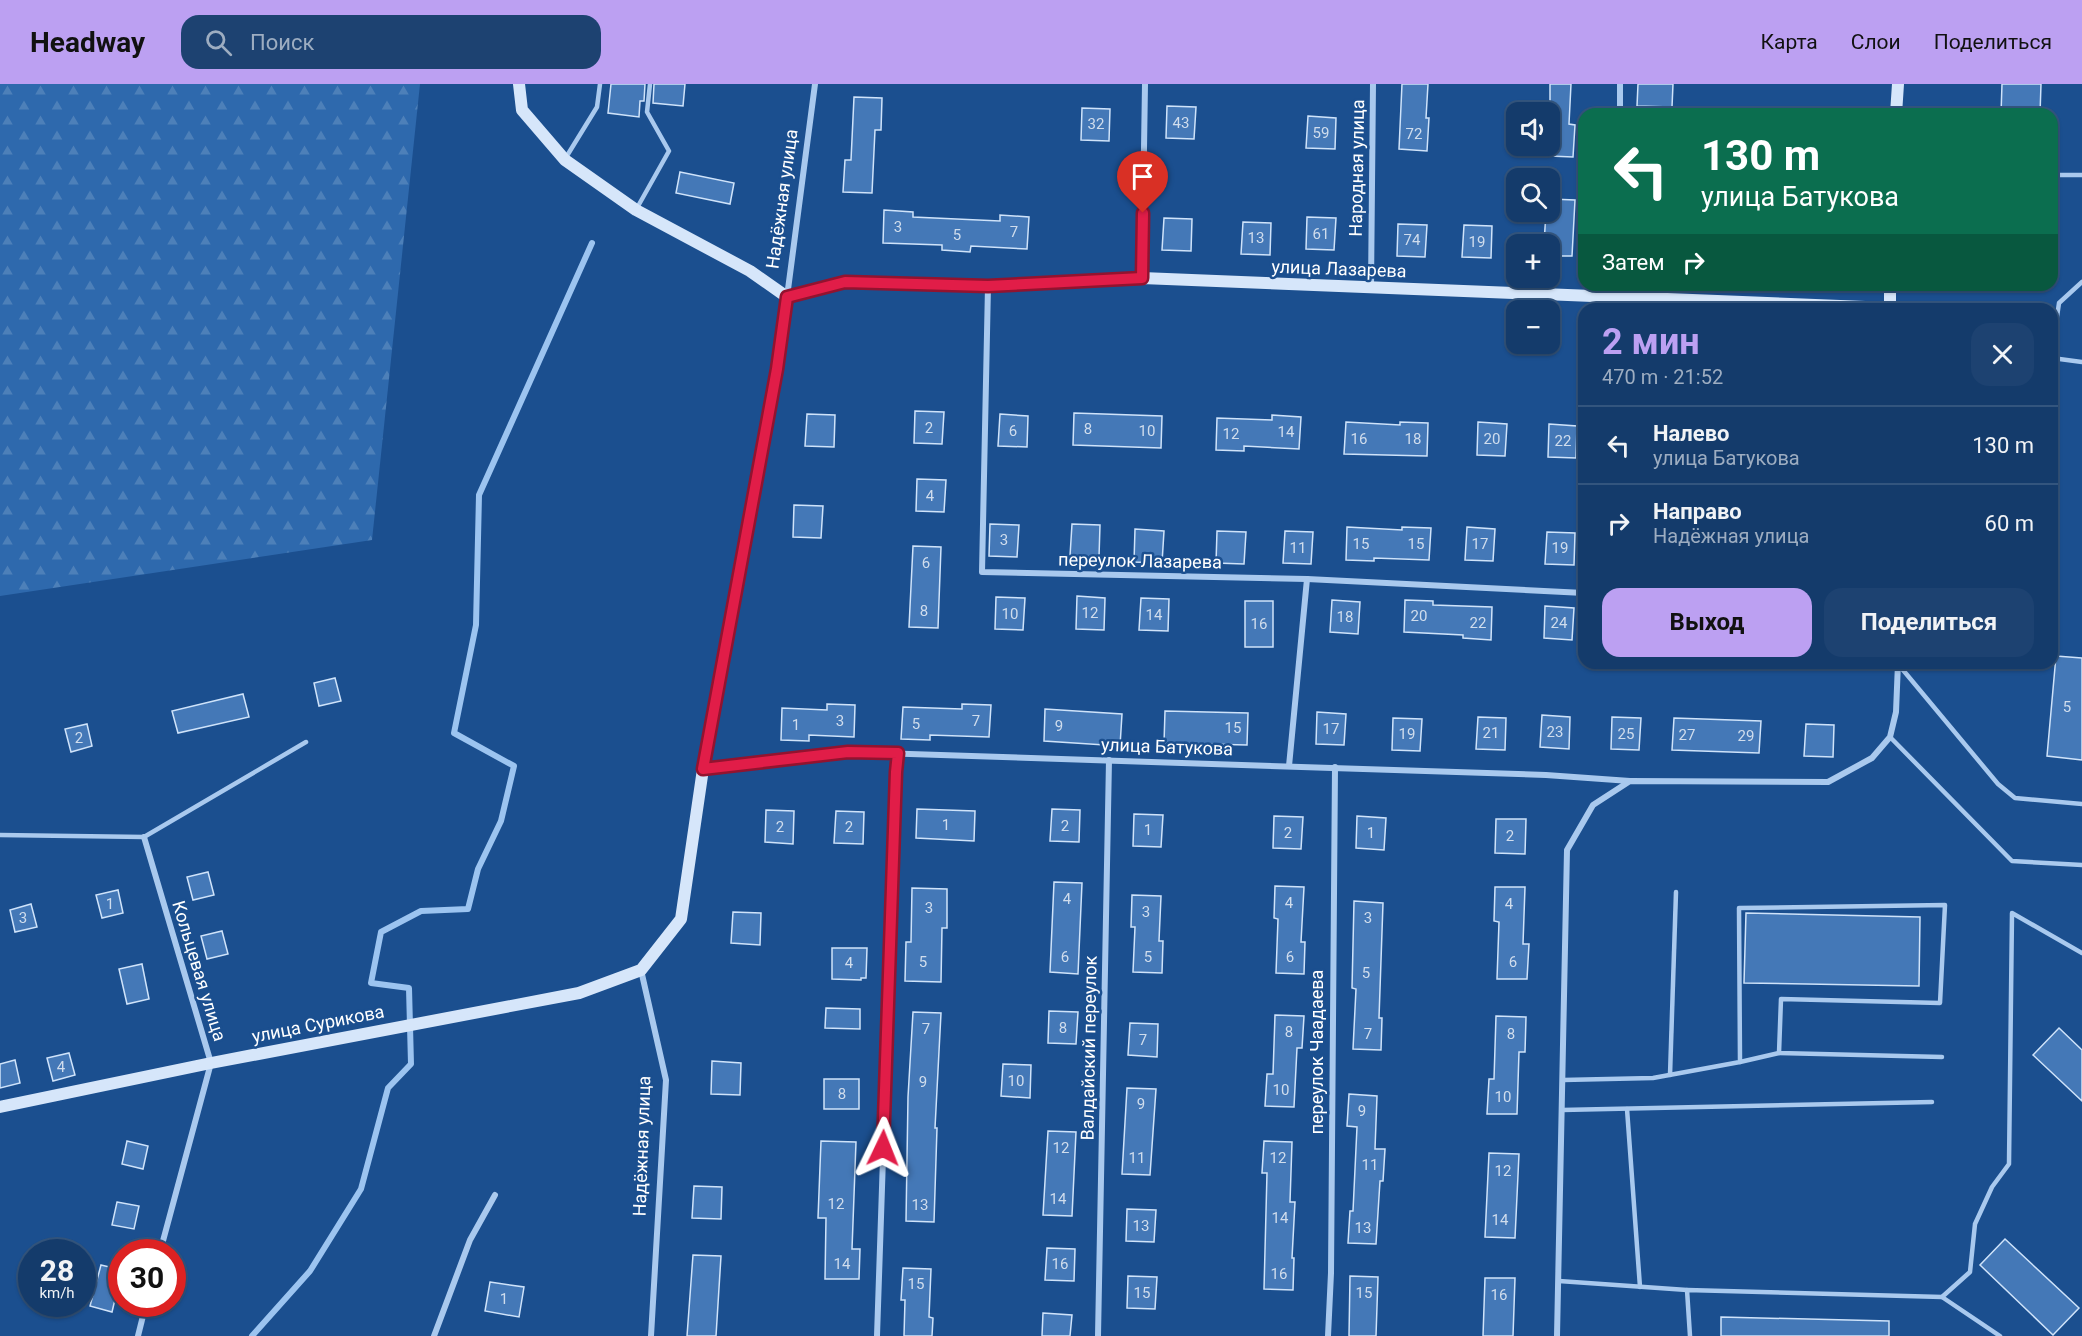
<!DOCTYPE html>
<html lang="ru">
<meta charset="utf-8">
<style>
body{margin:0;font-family:Roboto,sans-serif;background:#1d4271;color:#f1f3f6;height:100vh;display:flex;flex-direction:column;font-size:22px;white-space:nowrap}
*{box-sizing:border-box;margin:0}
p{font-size:20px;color:#9dadc1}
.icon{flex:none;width:33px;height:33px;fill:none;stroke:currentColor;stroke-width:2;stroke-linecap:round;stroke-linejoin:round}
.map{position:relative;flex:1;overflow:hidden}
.sheet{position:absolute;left:1578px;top:219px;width:480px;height:366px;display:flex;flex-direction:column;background:#143b6b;border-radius:18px;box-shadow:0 2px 4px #0004,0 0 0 2px #33557e}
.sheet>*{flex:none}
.top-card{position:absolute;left:1578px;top:24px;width:480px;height:183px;border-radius:18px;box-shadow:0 2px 4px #0004,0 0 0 2px #33557e;background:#0b6e4f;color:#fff;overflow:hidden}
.fabs{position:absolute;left:1506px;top:18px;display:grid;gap:12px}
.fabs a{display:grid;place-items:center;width:54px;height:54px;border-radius:12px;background:#143b6b;box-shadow:0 2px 4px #0004,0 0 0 2px #33557e;font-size:30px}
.speed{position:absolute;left:18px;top:1155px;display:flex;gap:12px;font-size:30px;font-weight:700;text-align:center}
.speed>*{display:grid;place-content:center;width:78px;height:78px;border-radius:50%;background:#143b6b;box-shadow:0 2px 4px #0004,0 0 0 2px #33557e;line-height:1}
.speed small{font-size:15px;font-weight:400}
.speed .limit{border:9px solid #d22;background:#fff;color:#111}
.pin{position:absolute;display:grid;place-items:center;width:51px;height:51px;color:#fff;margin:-62px -26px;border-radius:50% 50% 50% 0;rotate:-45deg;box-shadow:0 0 6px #0007}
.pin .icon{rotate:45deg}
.me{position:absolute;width:66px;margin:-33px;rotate:2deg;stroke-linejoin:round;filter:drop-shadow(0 0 4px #0008)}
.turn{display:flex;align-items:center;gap:21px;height:126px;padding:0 24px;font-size:27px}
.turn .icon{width:78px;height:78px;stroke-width:2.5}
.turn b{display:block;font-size:42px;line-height:51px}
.then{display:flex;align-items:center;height:57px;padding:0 24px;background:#0003;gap:12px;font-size:22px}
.round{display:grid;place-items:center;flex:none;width:63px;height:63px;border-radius:18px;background:#1d4271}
.headline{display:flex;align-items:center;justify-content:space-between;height:102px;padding:0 24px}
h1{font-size:36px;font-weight:700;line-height:45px;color:#bca0f2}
.primary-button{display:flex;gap:12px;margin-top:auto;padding:12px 24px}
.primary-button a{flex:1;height:69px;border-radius:18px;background:#bca0f2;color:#111;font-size:24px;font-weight:700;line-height:69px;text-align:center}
.primary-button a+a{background:#1d4271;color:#f1f3f6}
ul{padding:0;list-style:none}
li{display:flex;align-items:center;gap:18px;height:78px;padding:0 24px;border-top:2px solid #33557e}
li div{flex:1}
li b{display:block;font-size:22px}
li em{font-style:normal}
header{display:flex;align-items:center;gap:36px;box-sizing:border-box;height:84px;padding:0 30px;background:#bca0f2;color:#111}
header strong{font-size:28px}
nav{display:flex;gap:33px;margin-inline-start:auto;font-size:21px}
.search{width:420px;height:54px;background:#1d4271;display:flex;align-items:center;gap:15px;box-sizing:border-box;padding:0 21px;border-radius:18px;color:#9dadc1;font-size:22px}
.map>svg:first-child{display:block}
.forest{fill:url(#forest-firs)}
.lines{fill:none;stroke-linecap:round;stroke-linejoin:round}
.stream{stroke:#9cc4f0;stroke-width:6}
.building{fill:#4478b7;stroke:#cfe3fa;stroke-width:1.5}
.lane{stroke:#a9c9ee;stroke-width:4.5}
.street{stroke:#a9c9ee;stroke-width:6}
.secondary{stroke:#d6e6fa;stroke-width:12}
.route-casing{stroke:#92132f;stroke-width:15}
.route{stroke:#e11d48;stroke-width:10}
.labels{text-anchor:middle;stroke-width:5;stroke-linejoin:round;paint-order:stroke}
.number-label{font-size:15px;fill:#d0dded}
.street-label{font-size:18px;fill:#fff;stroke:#1b4f8f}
</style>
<header>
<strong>Headway</strong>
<div class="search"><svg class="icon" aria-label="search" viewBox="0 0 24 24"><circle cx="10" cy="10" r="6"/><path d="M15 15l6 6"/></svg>Поиск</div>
<nav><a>Карта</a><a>Слои</a><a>Поделиться</a></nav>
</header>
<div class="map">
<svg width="2082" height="1252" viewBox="0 0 2082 1252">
<defs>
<pattern id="forest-firs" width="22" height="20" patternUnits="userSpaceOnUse" patternTransform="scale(1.5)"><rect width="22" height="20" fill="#2e69ad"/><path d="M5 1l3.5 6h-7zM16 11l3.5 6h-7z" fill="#4d80b9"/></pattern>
</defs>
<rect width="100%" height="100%" fill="#1b4f8f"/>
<path class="forest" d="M0,0h420l-48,456 -372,56z"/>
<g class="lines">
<path class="stream" d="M252,1252l58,-65 51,-82 27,-101 23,-24 -2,-76 -38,-5 10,-51 40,-21 47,-2 10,-40 23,-48 13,-55 -60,-33 22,-108 3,-130 113,-252"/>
</g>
<g class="building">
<path d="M611,0h34l-1,17h-4l-1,16 -31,-4z"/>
<path d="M654,0h31l-2,22 -30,-3z"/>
<path d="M1402,0h26l-2,34h3l-2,33 -28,-2z"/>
<path d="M1550,0h21l-2,40 6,1 -2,32 -23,-1z"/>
<path d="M1638,0h35l-1,23 -35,-1z"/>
<path d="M2002,0h39l-1,30h-39z"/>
<path d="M854,13l28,1 -1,32h-6l-3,63 -29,-1 2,-32h6z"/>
<path d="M1167,22l29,1 -2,32 -28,-1z"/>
<path d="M1082,24l28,1 -1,32 -28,-1z"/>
<path d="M1308,32l28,2 -1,31 -29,-1z"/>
<path d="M680,88l54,11 -4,21 -54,-11z"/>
<path d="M1550,115l25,1 -3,56h-22v-12h-6l2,-32h4z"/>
<path d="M884,126l29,2v5l87,4v-6l29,2 -2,32 -56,-3 -1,6 -28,-2v-5l-59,-2z"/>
<path d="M1307,133l29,1 -2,32 -28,-1z"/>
<path d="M1164,134l28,1 -1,32 -29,-1z"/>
<path d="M1243,138l28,1 -1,32 -29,-1z"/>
<path d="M1398,140l29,1 -2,32 -28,-1z"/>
<path d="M1464,141l28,1 -1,32 -29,-1z"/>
<path d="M915,327l29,1 -2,32 -28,-1z"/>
<path d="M1074,329l88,3 -1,32 -88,-3z"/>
<path d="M807,330l28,1 -1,32 -29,-1z"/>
<path d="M1000,330l28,2 -1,31 -29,-1z"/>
<path d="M1272,331l29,2 -2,32 -55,-3v5l-28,-1 1,-32 55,2z"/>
<path d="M1346,338l54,3v-3l28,1 -1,33 -83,-2z"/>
<path d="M1478,338l29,2 -2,32 -28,-1z"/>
<path d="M1549,340l28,2 -1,32 -28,-1z"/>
<path d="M917,395l29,1 -2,32 -28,-1z"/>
<path d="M794,421l29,1 -2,32 -28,-1z"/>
<path d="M990,440l29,1 -2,32 -28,-1z"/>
<path d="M1072,440l28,1 -1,32 -29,-1z"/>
<path d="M1347,443l55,3v-3l29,1 -2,32 -55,-2v3l-28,-1z"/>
<path d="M1467,443l28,2 -2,32 -28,-1z"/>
<path d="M1135,445l29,2 -2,32 -28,-1z"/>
<path d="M1217,447l29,1 -2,32 -28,-1z"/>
<path d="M1285,447l28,1 -2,32 -28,-1z"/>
<path d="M1547,448l28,1 -1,32 -29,-1z"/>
<path d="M913,462l28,1 -3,81 -29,-1z"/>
<path d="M1077,512l28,2 -1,32 -28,-1z"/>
<path d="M996,513l29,1 -2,32 -28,-1z"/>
<path d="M1141,514l28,1 -1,32 -29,-1z"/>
<path d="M1332,516l28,2 -2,32 -28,-2z"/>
<path d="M1405,516l28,1v4l59,2 -1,33 -28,-2v-3l-59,-3z"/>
<rect x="1245" y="517" width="28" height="46"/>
<path d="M1545,522l29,2 -2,32 -28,-2z"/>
<path d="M2056,572l26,2v102l-35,-4z"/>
<path d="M335,594l6,23 -22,5 -5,-23z"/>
<path d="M243,610l6,23 -71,16 -6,-22z"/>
<path d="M827,620l28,1 -1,32 -45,-2v6l-28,-1 1,-32 45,2z"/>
<path d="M962,620l29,1 -2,32 -59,-2v5l-29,-1 2,-32 59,2z"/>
<path d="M1045,625l77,5 -2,32 -76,-5z"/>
<path d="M1165,627l83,2 -1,32 -83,-2z"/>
<path d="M1317,628l29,2 -2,31 -28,-1z"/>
<path d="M1542,631l28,2 -1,32 -29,-2z"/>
<path d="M1478,633l28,1 -1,32 -29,-1z"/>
<path d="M1612,633l29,1 -2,32 -28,-1z"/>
<path d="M1393,634l29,1 -2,32 -28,-1z"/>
<path d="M1674,634l87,3 -2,32 -87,-3z"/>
<path d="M87,640l5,22 -21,6 -6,-23z"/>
<path d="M1806,640l28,1 -1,32 -29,-1z"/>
<path d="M917,725l58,2 -1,30 -58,-3z"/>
<path d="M1052,725l28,1 -1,32 -29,-1z"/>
<path d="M766,726l28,1 -1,33 -28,-2z"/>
<path d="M836,727l28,1 -1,32 -29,-1z"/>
<path d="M1134,730l29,1 -2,32 -28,-1z"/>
<path d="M1274,732l29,1 -2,32 -28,-1z"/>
<path d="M1357,732l29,2 -2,32 -28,-2z"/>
<path d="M1496,735h30l-1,35 -30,-1z"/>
<path d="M208,788l6,23 -21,5 -6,-23z"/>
<path d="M1054,798l28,1 -4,91 -28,-2z"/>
<path d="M1275,802l29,1 -3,55h4l-1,32 -28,-1 2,-54 -4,-1z"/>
<path d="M1495,803h30l-2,57h6l-2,35h-30l2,-57 -5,-1z"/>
<path d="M912,804l35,1v39h-5l-1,54 -36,-1 1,-39h5z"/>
<path d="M118,806l5,23 -21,5 -6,-23z"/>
<path d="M1132,811l29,1 -2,45h4l-1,32 -29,-1 2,-45h-4z"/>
<path d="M1354,817l29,2 -4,115h3l-1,32 -28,-1 3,-60 -4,-1z"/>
<path d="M31,820l6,23 -22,5 -5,-22z"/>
<path d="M733,828l28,1 -1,32 -29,-2z"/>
<path d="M1746,829l174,4 -1,69 -175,-3z"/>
<path d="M222,847l6,23 -21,5 -6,-23z"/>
<path d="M832,864h35l-1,30h-5v2l-29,-1z"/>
<path d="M142,880l7,35 -22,5 -8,-35z"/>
<path d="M826,924l34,1v20l-35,-1z"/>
<path d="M1049,927l29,1 -2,32 -28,-1z"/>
<path d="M913,928l28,1 -6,115h2l-3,94 -28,-1 2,-124z"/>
<path d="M1275,931l29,1 -2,32h-5l-3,59 -29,-1 2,-32h6z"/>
<path d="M1496,932l30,1 -1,35h-6l-2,62h-30l2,-35h5z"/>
<path d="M1130,939l28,1 -1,33 -29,-2z"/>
<path d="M2059,944l23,22v51l-49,-46z"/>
<path d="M69,969l6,22 -22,6 -6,-23z"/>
<path d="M15,976l5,23 -20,5v-24z"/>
<path d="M712,977l29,2 -1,32 -29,-1z"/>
<path d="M1003,980l28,1 -1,33 -29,-2z"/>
<rect x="824" y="995" width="35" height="30"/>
<path d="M1127,1004l29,1 -6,86 -28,-1z"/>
<path d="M1349,1010l28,2 -2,53h10l-2,32h-3l-4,63 -28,-1 2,-32h3l4,-84 -10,-1z"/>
<path d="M1048,1047l28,1 -4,84 -29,-1z"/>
<path d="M127,1057l21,5 -5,23 -21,-5z"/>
<path d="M821,1057l35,1 -4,107h8l-1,30h-34l1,-61h-8z"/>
<path d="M1264,1057l28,1 -2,60h5l-3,56h2l-1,32 -29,-1 3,-116h-5z"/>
<path d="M1489,1069l30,1 -4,84 -30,-1z"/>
<path d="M694,1102l28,1 -1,32 -29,-1z"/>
<path d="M117,1118l22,4 -5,23 -22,-4z"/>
<path d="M1127,1125l29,1 -2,32 -28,-1z"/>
<path d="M2005,1155l74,69 -26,27 -73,-70z"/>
<path d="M1047,1164l28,1 -1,32 -29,-1z"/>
<path d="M693,1171l28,1 -5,80h-29z"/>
<path d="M101,1181l21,5 -10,42 -22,-6z"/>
<path d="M903,1184l28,1 -2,48 4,1 -1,18h-28l1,-36h-4z"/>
<path d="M1128,1192l29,1 -2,32 -28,-1z"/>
<path d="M1350,1192l28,1 -2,59h-27z"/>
<path d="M1485,1194h30l-2,58h-30z"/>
<path d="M490,1198l34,5 -5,30 -34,-6z"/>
<path d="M1043,1229l29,2 -2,21h-28z"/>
<path d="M1721,1233l168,4v15h-168z"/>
</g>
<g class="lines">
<g class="lane">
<path d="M565,75l32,-52 3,-23"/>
<path d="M2052,91h30"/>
<path d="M637,124l32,-57 -22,-39 3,-28"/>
<path d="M2052,268l7,-49 23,-21"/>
<path d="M2052,274l30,4"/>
<path d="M1898,580l100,120 17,14 67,6"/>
<path d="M1890,653l122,124 70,4"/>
<path d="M0,751l144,2 162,-95"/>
<path d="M1740,978l39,-9"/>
<path d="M1670,991l6,-183"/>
<path d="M1563,996l90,-2 87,-16 -1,-154 206,-3 -5,98 -159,-4 -2,54 163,4"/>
<path d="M1627,1025l13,178"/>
<path d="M1562,1026l370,-8"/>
<path d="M1559,1197l128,9"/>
<path d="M1690,1252l-3,-46 255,7"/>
<path d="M2000,1252l-58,-39 28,-25 5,-48 17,-37 17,-23 3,-251 70,40"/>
</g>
<g class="street">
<path d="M1620,0v30"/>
<path d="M1142,194l3,-194"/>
<path d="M988,202l-6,286 325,7 277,14"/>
<path d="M1371,203l2,-203"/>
<path d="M787,213l28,-213"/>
<path d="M1619,225l1,-24"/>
<path d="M1289,682l18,-187"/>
<path d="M703,685l145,-17 698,23 84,6"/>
<path d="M144,753l67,226 -51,189"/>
<path d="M641,886l25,110 -15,256"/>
<path d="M138,1252l8,-32"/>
<path d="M434,1252l36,-96 25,-45"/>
<path d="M877,1252l19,-564 2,-19"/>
<path d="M1098,1252l11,-576"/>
<path d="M1328,1252l3,-63 4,-506"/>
<path d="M1557,1252l10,-486 26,-45 37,-24 198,1 44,-24 18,-21 6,-25 2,-49"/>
</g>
<g class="secondary">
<path d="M519,0l3,26 43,50 71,50 114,61 37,26"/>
<path d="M1896,30l2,-30"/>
<path d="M787,213l58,-15 143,4 154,-8 748,30v-23"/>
<path d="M0,1023l211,-44 368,-70 62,-23 40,-51 22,-150 74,-400 10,-72"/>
</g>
</g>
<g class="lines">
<g class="route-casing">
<path id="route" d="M883,1064l13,-376 2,-19 -50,-1 -145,17 74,-400 10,-72 58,-15 143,4 154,-8 1,-65"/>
</g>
<use href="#route" class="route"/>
</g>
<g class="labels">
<g class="number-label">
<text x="1181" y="44">43</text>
<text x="1096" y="45">32</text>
<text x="1321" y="54">59</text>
<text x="1414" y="55">72</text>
<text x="898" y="148">3</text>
<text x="1014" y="153">7</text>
<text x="1321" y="155">61</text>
<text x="957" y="156">5</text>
<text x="1256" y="159">13</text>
<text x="1412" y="161">74</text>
<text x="1477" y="163">19</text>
<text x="929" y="349">2</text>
<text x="1088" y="350">8</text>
<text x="1013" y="352">6</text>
<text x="1147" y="352">10</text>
<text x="1286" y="353">14</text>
<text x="1231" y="355">12</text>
<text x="1359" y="360">16</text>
<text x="1413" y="360">18</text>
<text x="1492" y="360">20</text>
<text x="1563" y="362">22</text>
<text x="930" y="417">4</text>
<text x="1004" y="461">3</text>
<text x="1361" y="465">15</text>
<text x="1416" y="465">15</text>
<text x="1480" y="465">17</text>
<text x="1298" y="469">11</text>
<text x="1560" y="469">19</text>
<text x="926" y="484">6</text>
<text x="924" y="532">8</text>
<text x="1090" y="534">12</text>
<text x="1010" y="535">10</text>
<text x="1154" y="536">14</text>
<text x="1419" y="537">20</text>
<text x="1345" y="538">18</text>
<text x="1478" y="544">22</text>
<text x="1559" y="544">24</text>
<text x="1259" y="545">16</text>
<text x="2067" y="628">5</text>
<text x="840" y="642">3</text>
<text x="976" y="642">7</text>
<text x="916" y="645">5</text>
<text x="796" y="646">1</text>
<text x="1059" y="647">9</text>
<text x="1233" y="649">15</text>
<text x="1331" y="650">17</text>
<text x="1555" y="653">23</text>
<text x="1491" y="654">21</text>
<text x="1407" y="655">19</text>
<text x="1626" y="655">25</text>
<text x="1687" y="656">27</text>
<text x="1746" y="657">29</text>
<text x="79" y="659">2</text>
<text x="946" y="746">1</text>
<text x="1065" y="747">2</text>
<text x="780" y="748">2</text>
<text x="849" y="748">2</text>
<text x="1148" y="751">1</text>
<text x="1288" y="754">2</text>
<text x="1371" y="754">1</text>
<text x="1510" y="757">2</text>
<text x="1067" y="820">4</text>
<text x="1289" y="824">4</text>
<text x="110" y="825">1</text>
<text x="1509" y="825">4</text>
<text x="929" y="829">3</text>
<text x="1146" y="833">3</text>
<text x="23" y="839">3</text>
<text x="1368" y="839">3</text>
<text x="1065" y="878">6</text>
<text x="1148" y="878">5</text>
<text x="1290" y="878">6</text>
<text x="923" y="883">5</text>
<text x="1513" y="883">6</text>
<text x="849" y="884">4</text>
<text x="1366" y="894">5</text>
<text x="1063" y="949">8</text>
<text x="926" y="950">7</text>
<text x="1289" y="953">8</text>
<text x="1368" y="955">7</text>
<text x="1511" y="955">8</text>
<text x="1143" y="961">7</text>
<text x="61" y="988">4</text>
<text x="1016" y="1002">10</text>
<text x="923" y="1003">9</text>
<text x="1281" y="1011">10</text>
<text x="842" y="1015">8</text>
<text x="1503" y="1018">10</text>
<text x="1141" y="1025">9</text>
<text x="1362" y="1032">9</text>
<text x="1061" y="1069">12</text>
<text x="1137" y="1079">11</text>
<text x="1278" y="1079">12</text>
<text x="1370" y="1086">11</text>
<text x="1503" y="1092">12</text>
<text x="1058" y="1120">14</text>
<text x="836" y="1125">12</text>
<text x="920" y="1126">13</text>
<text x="1280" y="1139">14</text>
<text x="1500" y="1141">14</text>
<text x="1141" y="1147">13</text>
<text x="1363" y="1149">13</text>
<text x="842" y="1185">14</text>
<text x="1060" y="1185">16</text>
<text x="1279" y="1195">16</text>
<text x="916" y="1205">15</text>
<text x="1142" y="1214">15</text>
<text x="1364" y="1214">15</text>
<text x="1499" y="1216">16</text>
<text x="504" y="1220">1</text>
</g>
<g class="street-label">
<text transform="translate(1357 84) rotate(-89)" y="6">Народная улица</text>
<text transform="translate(782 115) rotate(-82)" y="6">Надёжная улица</text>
<text transform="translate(1339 185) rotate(2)" y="6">улица Лазарева</text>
<text transform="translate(1140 477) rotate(1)" y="6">переулок Лазарева</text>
<text transform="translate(1167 663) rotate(2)" y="6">улица Батукова</text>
<text transform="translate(199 887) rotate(73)" y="6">Кольцевая улица</text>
<text transform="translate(318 940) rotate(-11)" y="6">улица Сурикова</text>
<text transform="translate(1089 964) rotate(-89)" y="6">Валдайский переулок</text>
<text transform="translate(1317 968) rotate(-90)" y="6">переулок Чаадаева</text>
<text transform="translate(642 1062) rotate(-88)" y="6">Надёжная улица</text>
</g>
</g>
</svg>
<div class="fabs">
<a><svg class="icon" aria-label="sound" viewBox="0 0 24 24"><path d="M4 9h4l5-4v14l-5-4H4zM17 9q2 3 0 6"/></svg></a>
<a><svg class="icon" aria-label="search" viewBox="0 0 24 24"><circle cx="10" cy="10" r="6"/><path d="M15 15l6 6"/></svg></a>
<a>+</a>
<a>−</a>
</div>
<div class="speed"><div>28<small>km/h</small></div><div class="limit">30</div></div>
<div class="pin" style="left:1143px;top:129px;background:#d93025"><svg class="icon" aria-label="arrive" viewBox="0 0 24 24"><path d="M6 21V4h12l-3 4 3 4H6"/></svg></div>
<svg class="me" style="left:883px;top:1064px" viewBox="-20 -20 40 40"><path d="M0-17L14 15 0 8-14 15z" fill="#e11d48" stroke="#fff" stroke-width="4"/></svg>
<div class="top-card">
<div class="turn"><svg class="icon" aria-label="left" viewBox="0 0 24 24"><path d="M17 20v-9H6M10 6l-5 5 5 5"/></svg><div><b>130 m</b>улица Батукова</div></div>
<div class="then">Затем<svg class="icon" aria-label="right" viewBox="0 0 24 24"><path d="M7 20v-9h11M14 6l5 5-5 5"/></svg></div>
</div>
<section class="sheet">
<div class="headline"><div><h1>2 мин</h1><p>470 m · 21:52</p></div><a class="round"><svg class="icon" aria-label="close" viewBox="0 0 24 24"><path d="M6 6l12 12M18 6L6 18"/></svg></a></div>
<ul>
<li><svg class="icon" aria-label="left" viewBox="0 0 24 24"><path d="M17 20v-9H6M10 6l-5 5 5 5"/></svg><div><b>Налево</b><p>улица Батукова</p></div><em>130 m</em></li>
<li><svg class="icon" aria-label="right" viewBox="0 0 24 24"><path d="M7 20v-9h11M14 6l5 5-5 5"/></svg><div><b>Направо</b><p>Надёжная улица</p></div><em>60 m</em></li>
</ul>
<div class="primary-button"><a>Выход</a><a>Поделиться</a></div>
</section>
</div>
